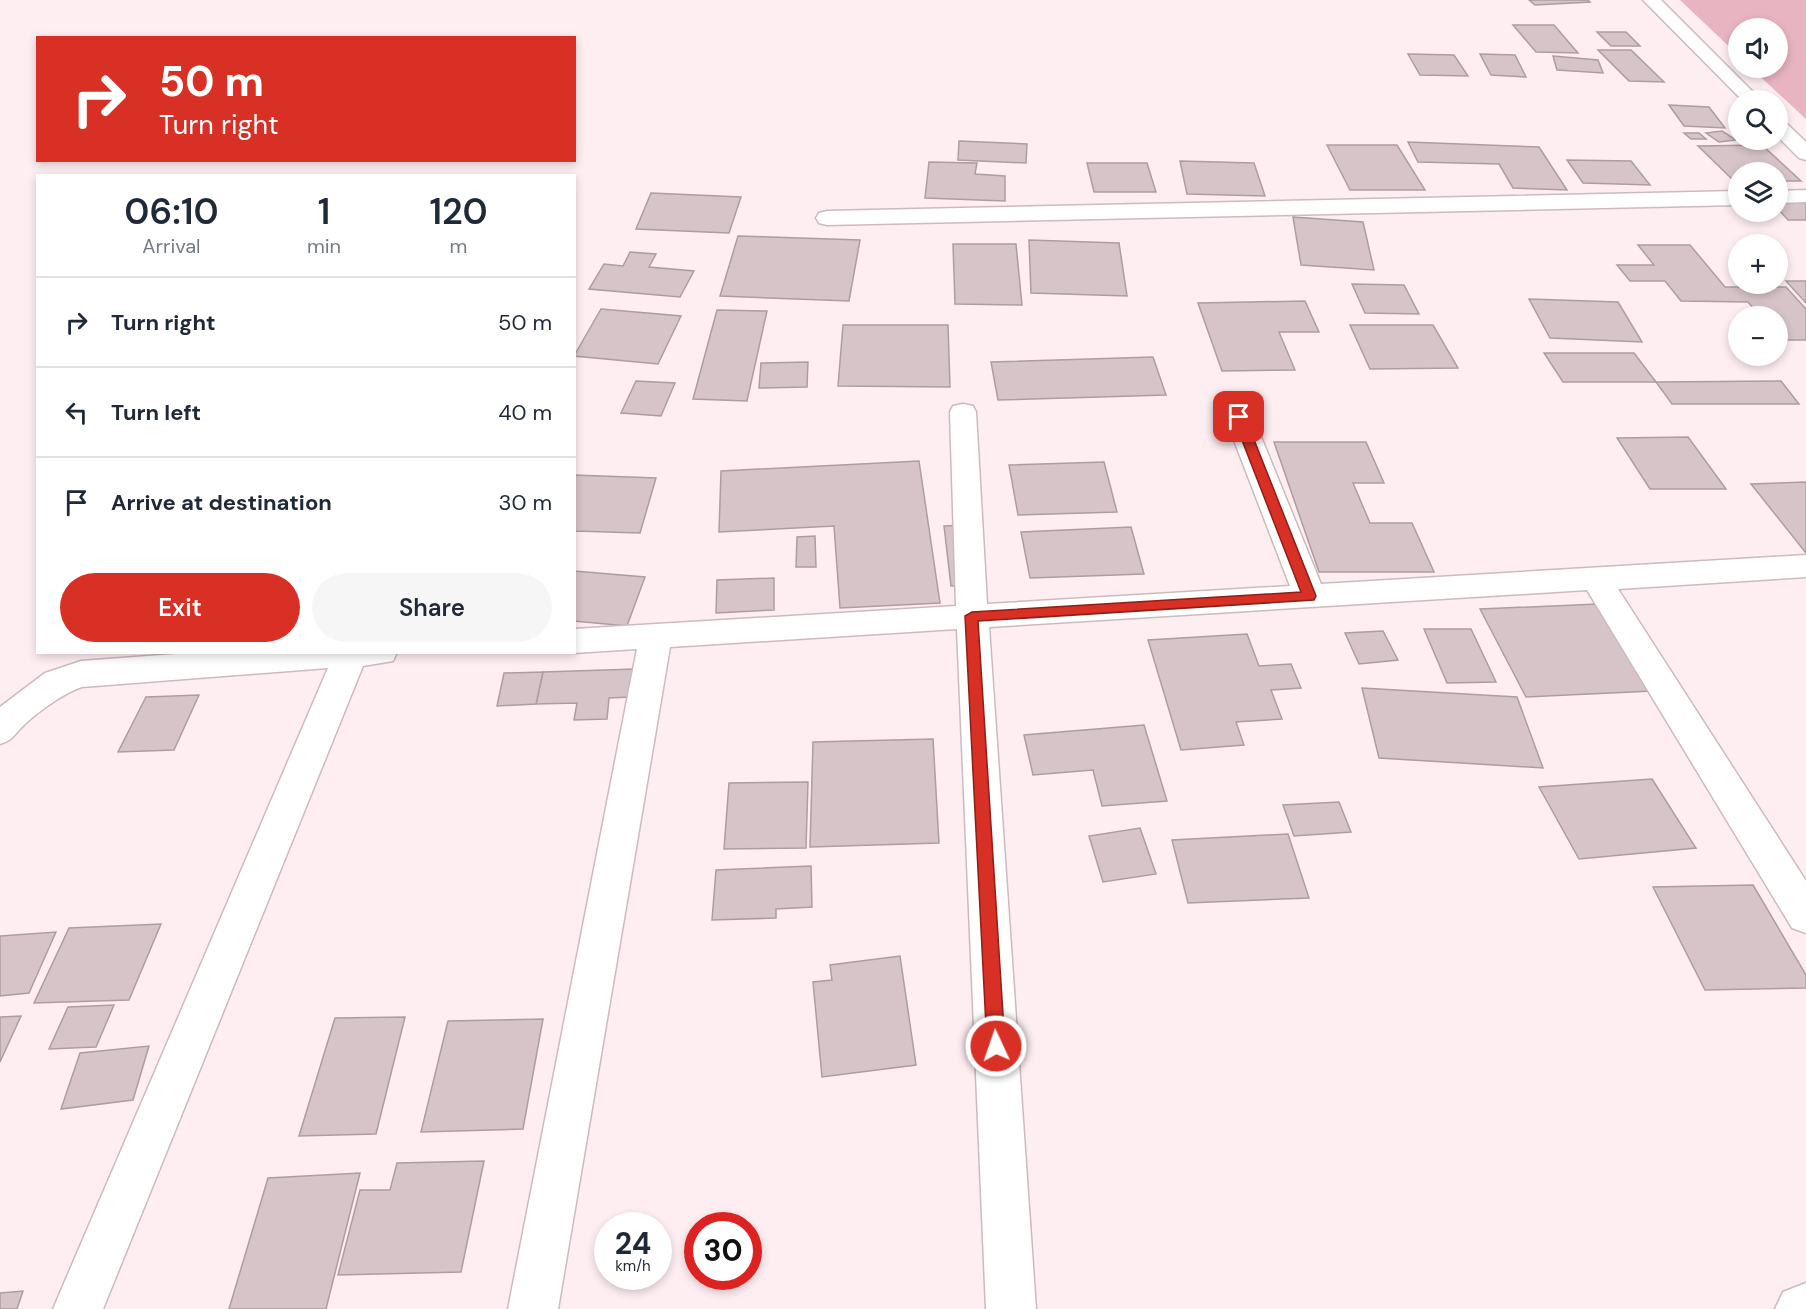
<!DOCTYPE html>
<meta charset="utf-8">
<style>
body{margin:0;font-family:"DM Sans",sans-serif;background:#f6f6f7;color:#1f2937;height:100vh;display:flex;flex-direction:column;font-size:22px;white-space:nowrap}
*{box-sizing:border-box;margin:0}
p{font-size:20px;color:#747a83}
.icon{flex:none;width:33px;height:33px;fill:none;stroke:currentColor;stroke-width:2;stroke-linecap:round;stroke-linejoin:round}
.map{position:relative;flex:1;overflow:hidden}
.side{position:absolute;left:36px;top:174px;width:540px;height:480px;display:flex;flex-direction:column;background:#fff;border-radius:0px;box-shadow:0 3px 9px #0003}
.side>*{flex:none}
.hud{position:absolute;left:36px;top:36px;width:540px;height:126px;border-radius:0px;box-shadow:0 3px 9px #0003;background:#d93025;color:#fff;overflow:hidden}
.tools{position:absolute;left:1728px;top:18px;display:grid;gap:12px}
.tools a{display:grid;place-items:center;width:60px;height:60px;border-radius:50%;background:#fff;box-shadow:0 3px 9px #0003;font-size:30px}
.speed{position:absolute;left:594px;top:1212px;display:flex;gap:12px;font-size:30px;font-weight:700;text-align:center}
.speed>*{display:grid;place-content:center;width:78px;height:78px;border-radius:50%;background:#fff;box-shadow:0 3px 9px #0003;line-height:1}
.speed small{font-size:15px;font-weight:400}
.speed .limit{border:9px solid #d22;background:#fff;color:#111}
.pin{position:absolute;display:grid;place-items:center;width:51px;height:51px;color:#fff;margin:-26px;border-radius:12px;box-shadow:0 3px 9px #0006}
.me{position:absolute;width:66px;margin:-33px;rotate:357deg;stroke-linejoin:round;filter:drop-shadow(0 0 4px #0008)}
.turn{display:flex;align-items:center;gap:21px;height:126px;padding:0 24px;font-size:27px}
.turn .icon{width:78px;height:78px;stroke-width:2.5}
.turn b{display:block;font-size:42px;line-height:51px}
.eta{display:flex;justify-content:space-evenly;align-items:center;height:102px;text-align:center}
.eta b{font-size:36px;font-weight:600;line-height:42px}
.cta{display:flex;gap:12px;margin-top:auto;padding:12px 24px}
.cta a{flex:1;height:69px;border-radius:36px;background:#d93025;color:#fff;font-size:24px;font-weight:600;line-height:69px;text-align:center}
.cta a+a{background:#f6f6f7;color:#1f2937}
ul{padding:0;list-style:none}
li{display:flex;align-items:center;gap:18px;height:90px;padding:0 24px;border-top:2px solid #e0e1e3}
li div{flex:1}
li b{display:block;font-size:22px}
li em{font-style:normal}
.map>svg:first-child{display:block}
.green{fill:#e9b4c1}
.building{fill:#d7c4c9;stroke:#af9ca1;stroke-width:1.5}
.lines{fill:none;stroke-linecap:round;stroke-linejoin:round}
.minor-casing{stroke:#cdbabe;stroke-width:3}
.minor{fill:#fff;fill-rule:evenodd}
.route{fill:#d93025;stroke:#8d1f18;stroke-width:1.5}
</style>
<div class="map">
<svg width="1806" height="1309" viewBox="0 0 1806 1309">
<rect width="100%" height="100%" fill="#feeef1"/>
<path class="green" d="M1680,0h126v119l-55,-51h27v-40h-40v27z"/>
<g class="building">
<path d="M1529,0h59l2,2 -55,3z"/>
<path d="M1513,25h41l24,28 -42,-1z"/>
<path d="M1597,32h29l14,14h-29z"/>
<path d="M1598,50h33l33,32 -35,-1z"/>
<path d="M1408,54l46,1 14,21 -48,-1z"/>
<path d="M1480,54l35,1 11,22 -35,-2z"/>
<path d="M1553,56l45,4 5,13 -46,-3z"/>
<path d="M1669,105l40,2 16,21 -41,-2z"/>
<path d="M1722,131l14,9 -17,2 -13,-9z"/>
<path d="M1684,133h15l7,6h-15z"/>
<path d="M959,141l68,3 -1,19 -68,-3z"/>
<path d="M1408,142l131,5 28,43 -54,-2 -14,-24 -81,-2z"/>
<path d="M1327,145h70l28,45h-75z"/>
<path d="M1762,145l39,36h-23v-9h-40v9h-4l-36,-35z"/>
<path d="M1567,160l64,1 19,24 -67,-2z"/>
<path d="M1180,161l74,2 11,33 -78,-2z"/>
<path d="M929,162l48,1 -2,11 30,2v25l-80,-3z"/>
<path d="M1087,163h60l9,29h-62z"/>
<path d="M651,193l90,4 -12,36 -93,-4z"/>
<path d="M1778,201h28v19h-18l-10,-11z"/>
<path d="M1293,217l70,5 11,48 -73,-5z"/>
<path d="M738,236l122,4 -11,61 -129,-5z"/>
<path d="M1029,240l90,3 8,53 -96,-3z"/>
<path d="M953,244h63l6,61 -67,-1z"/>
<path d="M1638,245h52l35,42h61l20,22v31h-26l-2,-3v-21h-18l-12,-14 -67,-1 -16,-20h-35l-13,-16h37z"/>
<path d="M630,252l26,2 -7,13 45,4 -14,26 -91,-8 15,-25 19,2z"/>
<path d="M1786,281h20v22z"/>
<path d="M1352,284l52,1 15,29 -54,-1z"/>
<path d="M1529,299l89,3 24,40 -92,-4z"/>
<path d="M1305,301l14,31h-40l16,38 -73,1 -24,-68z"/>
<path d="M601,309l80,7 -23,48 -84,-8z"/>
<path d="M717,310l50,1 -20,90 -54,-2z"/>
<path d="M843,325h105l2,62 -112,-1z"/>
<path d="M1350,325h83l25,43 -88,1z"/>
<path d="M1544,353h90l22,29h-93z"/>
<path d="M1153,357l13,38 -168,5 -7,-38z"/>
<path d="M808,362l-1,25 -48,1 2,-25z"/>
<path d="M636,381l39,2 -14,33 -40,-3z"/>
<path d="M1781,381l18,23h-127l-16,-22z"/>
<path d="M1688,437l38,52h-76l-33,-51z"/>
<path d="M1274,442h92l18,41h-31l17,40h42l22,49h-115z"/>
<path d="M919,461l21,142 -100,5 -6,-82 -115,6 2,-61z"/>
<path d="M1104,462l13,50 -99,3 -9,-50z"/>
<path d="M574,475l82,3 -16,55 -66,-2z"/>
<path d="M1806,482v71l-55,-69z"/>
<path d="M967,525l8,60 -24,1 -7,-60z"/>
<path d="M1131,527l13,47 -114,4 -9,-46z"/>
<path d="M815,536l1,31h-20l1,-30z"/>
<path d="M574,571l71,6 -18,49 -53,-5z"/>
<path d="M774,578v32l-58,3 1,-33z"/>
<path d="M1598,604l54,87 -126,6 -46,-88z"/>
<path d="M1424,629h47l25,53 -49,1z"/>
<path d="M1383,631l15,29 -39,4 -14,-31z"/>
<path d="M1247,634l12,32 32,-2 10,24 -30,2 11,29 -46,3 8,23 -63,5 -33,-110z"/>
<path d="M635,669l-4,28 -22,1 -2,21 -33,1 3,-17 -41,1 7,-32z"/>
<path d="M543,672l-7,32 -39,2 7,-33z"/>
<path d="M1362,688l155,9 26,71 -164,-10z"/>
<path d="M199,695l-25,55 -56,2 28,-55z"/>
<path d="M1144,725l23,76 -65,5 -9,-36 -60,5 -9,-40z"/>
<path d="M933,739l6,104 -129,4 3,-105z"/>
<path d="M1652,779l44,69 -117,11 -40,-72z"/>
<path d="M808,782l-2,66 -82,1 5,-66z"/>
<path d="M1339,802l12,30 -57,4 -11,-31z"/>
<path d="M1140,828l16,46 -53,8 -14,-46z"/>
<path d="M1288,834l21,64 -121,5 -16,-63z"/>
<path d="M811,866l1,41 -36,2v9l-64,2 4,-50z"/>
<path d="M1753,885l53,90v13l-101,2 -52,-103z"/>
<path d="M161,924l-32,76 -95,3 35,-75z"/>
<path d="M56,932l-27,61 -29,3v-60z"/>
<path d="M900,956l16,109 -94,12 -9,-95 19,-2 -2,-15z"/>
<path d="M114,1005l-18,42 -47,2 19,-42z"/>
<path d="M21,1016l-21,46v-45z"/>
<path d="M405,1017l-29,117 -77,2 36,-118z"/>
<path d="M543,1019l-20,110 -102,3 27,-111z"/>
<path d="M149,1046l-16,54 -72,9 19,-56z"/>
<path d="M484,1161l-23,111 -123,3 22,-85h30l7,-27z"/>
<path d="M360,1173l-34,136h-97l39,-131z"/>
<path d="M23,1291l-6,18h-17v-16z"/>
</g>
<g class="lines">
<g class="minor-casing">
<g id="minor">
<path d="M1643,0h18l100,100h-19z"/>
<path d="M1778,120l7,2 21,20v18l-7,-2 -21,-21z"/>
<path d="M1806,190v12l-28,1v-12z"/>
<path d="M1738,191v14l-911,20 -8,-2 -3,-5 3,-5 8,-2z"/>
<path d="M963,404l10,2 3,6 11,192 303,-18 -65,-169 4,-6 10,-2 10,2 4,6 68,167 485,-29v22l-188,12 188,292v52l-14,-5 -205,-338 -598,37 47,682h-50l-29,-680 -287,18 -112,662h-50l129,-660 -63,4 -2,-1h2v-23l382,-23 -6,-194 3,-6z"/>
<path d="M202,652h195l-4,9 -30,5 -260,643h-50l275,-641 -246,19c-19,6 -49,28 -63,43 -7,8 -9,11 -19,14v-37l45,-34 36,-12z"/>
<path d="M1806,1283v26h-31l8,-17z"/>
</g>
</g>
<use href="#minor" class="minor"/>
</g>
<path class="route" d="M1239,414l6,3 71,179 -2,4 -336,21 27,425 -3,6 -6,3 -6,-3 -3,-6 -22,-430 7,-4 329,-20 -68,-175z"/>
</svg>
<div class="tools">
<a><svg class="icon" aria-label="sound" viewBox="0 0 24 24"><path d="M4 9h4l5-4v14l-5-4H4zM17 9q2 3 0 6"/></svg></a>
<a><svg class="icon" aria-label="search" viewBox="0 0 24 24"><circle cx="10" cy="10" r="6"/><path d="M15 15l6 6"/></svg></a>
<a><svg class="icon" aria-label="layers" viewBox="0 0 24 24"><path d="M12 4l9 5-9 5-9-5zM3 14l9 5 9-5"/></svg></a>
<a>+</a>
<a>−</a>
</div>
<div class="speed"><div>24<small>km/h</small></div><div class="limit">30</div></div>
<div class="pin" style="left:1239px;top:417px;background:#d93025"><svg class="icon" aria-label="arrive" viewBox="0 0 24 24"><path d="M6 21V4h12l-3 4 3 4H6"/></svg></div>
<svg class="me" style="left:996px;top:1046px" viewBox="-20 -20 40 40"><circle r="17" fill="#d93025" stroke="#fff" stroke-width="3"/><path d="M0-11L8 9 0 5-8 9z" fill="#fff"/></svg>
<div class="hud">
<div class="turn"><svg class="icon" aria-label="right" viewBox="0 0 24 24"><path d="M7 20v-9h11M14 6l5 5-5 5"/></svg><div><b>50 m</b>Turn right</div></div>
</div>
<section class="side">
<div class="eta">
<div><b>06:10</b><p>Arrival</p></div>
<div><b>1</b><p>min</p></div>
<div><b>120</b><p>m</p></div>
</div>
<ul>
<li><svg class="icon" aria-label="right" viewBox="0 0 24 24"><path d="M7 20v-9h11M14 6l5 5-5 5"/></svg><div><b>Turn right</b></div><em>50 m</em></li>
<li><svg class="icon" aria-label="left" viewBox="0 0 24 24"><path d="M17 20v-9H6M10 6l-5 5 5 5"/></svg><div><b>Turn left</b></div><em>40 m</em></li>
<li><svg class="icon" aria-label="arrive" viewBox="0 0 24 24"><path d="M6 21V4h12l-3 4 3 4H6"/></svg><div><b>Arrive at destination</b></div><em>30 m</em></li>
</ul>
<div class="cta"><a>Exit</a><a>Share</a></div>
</section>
</div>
